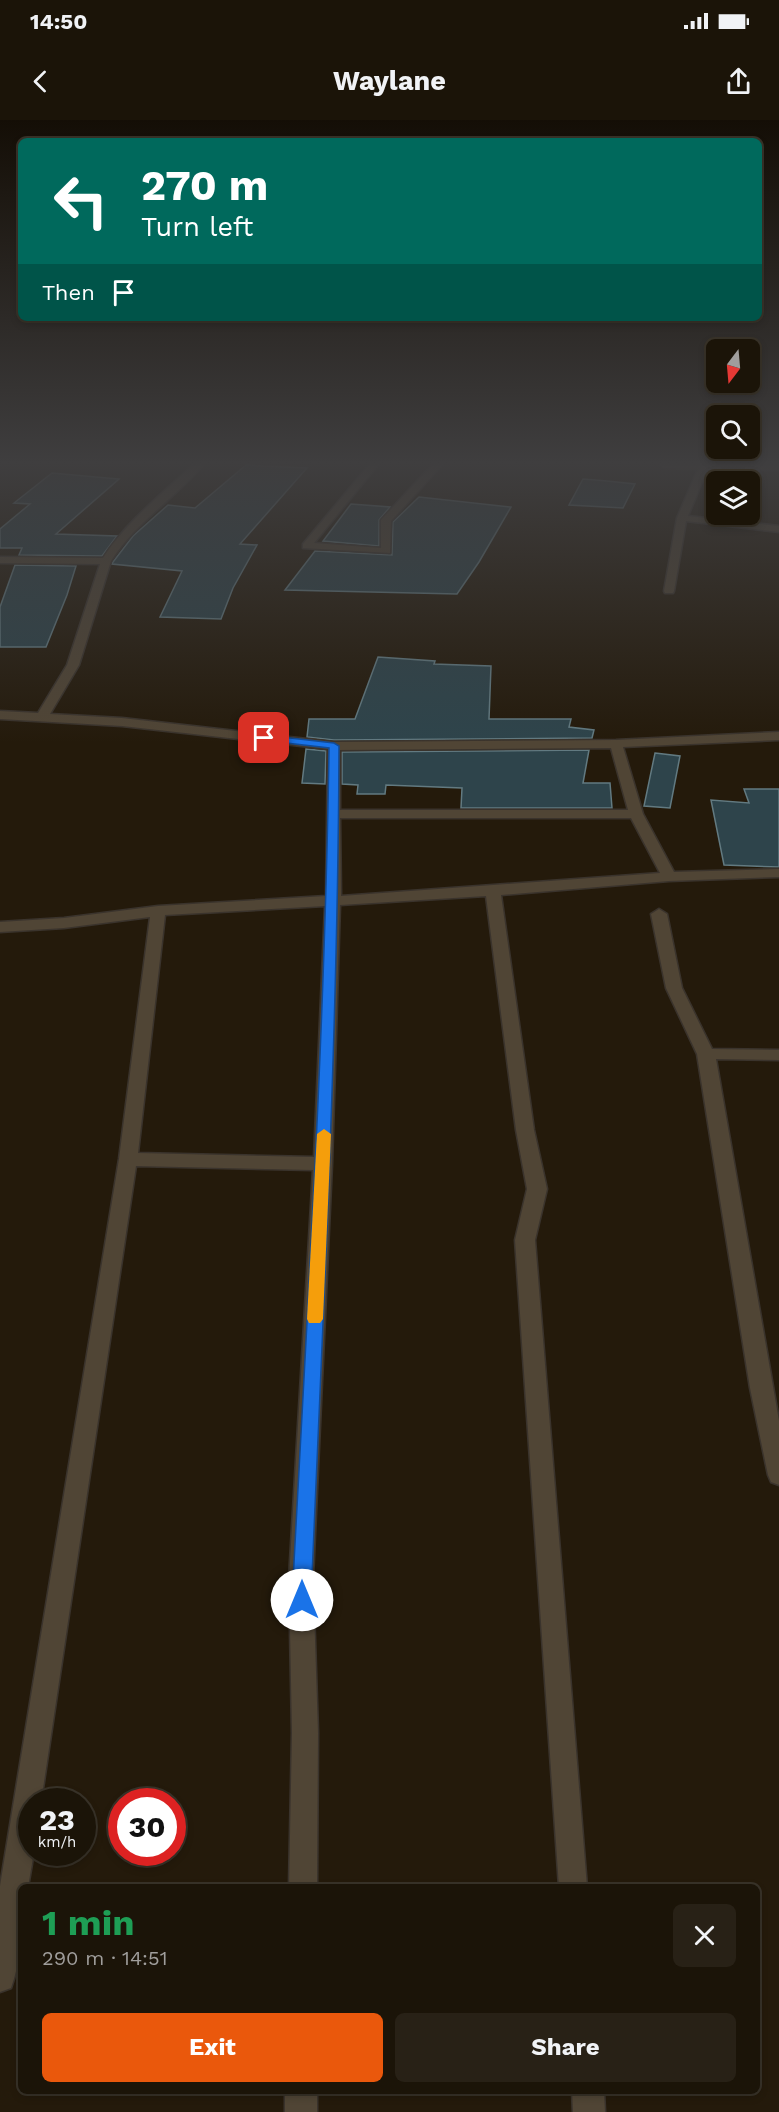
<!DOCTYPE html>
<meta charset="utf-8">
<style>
body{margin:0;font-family:"Work Sans",sans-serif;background:#282116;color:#f1f3f6;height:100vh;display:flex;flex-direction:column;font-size:22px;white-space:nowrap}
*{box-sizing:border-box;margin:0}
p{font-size:20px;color:#a09e9c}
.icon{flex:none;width:33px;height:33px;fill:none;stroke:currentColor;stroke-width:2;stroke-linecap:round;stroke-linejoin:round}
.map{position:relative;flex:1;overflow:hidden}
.drawer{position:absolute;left:18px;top:1764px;width:742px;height:210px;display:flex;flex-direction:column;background:#1b1408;border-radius:9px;box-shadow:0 3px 9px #0003,0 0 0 2px #393329}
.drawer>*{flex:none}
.banner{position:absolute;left:18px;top:18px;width:744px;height:183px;border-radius:9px;box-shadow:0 3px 9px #0003,0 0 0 2px #393329;background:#00695c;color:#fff;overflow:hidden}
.needle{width:39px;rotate:196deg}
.fabs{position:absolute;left:706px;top:219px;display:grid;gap:12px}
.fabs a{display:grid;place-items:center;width:54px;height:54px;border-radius:9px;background:#1b1408;box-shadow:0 3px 9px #0003,0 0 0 2px #393329;font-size:30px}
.speed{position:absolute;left:18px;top:1668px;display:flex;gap:12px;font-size:30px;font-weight:700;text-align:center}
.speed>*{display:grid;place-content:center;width:78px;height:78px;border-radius:50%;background:#1b1408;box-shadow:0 3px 9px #0003,0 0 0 2px #393329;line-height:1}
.speed small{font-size:15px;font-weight:400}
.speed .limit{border:9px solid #d22;background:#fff;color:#111}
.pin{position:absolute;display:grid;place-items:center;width:51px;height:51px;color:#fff;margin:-26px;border-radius:12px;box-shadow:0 3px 9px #0006}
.me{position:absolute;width:66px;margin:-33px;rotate:0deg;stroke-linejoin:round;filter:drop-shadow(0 0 4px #0008)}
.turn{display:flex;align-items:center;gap:21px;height:126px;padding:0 24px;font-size:27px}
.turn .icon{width:78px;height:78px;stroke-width:2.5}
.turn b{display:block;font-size:42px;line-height:51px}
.then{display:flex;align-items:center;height:57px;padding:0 24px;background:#0003;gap:12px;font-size:22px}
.round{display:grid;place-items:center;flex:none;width:63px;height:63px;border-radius:9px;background:#282116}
.overview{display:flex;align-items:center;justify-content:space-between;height:102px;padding:0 24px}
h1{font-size:36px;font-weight:700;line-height:45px;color:#1e9e55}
.action{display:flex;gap:12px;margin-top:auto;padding:12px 24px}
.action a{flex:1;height:69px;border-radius:9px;background:#ea580c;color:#fff;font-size:24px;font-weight:700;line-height:69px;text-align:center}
.action a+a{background:#282116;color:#f1f3f6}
.status{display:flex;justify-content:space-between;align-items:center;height:42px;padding:0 30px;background:#1b1408;direction:ltr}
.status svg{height:16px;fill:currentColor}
header{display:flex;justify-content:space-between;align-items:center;height:78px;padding:0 24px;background:#1b1408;font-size:27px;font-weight:700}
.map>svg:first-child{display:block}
.building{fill:#2e444b;stroke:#627a81;stroke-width:1.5}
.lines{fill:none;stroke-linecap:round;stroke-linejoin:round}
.minor-casing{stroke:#3a332c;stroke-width:3}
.minor{fill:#504535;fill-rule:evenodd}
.route{fill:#1a73e8;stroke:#114b97;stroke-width:1.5}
.slow{fill:#f59e0b}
</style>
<div class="status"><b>14:50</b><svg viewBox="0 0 49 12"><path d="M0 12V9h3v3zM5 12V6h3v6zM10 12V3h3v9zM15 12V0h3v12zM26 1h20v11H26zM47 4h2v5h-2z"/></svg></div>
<header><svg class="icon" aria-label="back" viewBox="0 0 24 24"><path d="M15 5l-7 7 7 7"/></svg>Waylane<svg class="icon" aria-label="share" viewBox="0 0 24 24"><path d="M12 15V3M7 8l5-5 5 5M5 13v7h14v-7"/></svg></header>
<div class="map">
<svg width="779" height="1992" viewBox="0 0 779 1992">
<rect width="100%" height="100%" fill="#241a0b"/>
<g class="building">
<path d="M246,345l61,3 -67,76 17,1 -24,43 -12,31 -61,-2 22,-46 -70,-7 1,-2 20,-26 35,-31 27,3z"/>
<path d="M52,353l67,6 -63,55 61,2 -15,20 -83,-1 3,-7h-22v-19l30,-25 -16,-1z"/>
<path d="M583,359l24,2 28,3 -12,24 -54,-3z"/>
<path d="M419,377l92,10 -32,55 -22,32 -172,-4 30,-39 77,4 1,-33z"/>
<path d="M351,384l39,3 -11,13v26l-56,-5z"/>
<path d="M15,445l61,1 -9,29 -21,52h-46v-40z"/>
<path d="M378,537l57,4 -1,3 57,2 -2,53h82l-2,8 25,3 -2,8 -258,2 -27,-3 2,-18h46z"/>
<path d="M306,629l20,2 -1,33 -23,-1z"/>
<path d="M589,630l-6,33h27l2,25h-151l1,-20 -76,-3 -1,9h-28l1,-9 -16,-1v-32z"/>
<path d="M655,633l25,3 -10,52 -26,-2z"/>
<path d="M744,669h35v78l-55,-2 -13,-65 38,3z"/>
</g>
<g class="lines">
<g class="minor-casing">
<g id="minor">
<path d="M193,345h10c-29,34 -68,58 -92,96l-32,104 -29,49 72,4 212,24 282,-2 163,-8v8l-156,7 20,67 31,58 105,-3v8l-110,4 -168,14 33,235 13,59 -12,51 52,647h-28l-44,-647 12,-51 -11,-59 -30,-234 -146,9 -8,259 -19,414 5,155 -1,154h-28l3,-154 -3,-155 24,-408 -177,-4 -95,636h-9v50h2l-6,35h-7c0,33 2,69 -10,101l-11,4v-106l119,-727 31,-242 -86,11 -64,4v-10l64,-4 94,-12 168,-10 2,-147 -206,-23 -122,-7v-8l38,2 29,-48 33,-101 -100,-1v-6l103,1c23,-36 59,-64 90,-93zM611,628l17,62h-288v-60zM340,698h291l29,55 -319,23zM325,786l-11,251 -176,-4 27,-238z"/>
<path d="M369,345h9l-64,78 67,5v-28l51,-55h10l-51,56 -1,32 -87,-5v-4z"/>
<path d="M660,345h119v5h-72l-19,46 91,10v6l-93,-11 -12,70 -1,2h-8l-1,-2 13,-73 21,-49 -33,-1z"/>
<path d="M659,789l8,5 15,74 30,61 67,1v10l-63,-1 63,362v64l-8,-3 -3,-7 -18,-87 -53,-334 -31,-66 -15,-74z"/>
<rect x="285" y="1971" width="32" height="21"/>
<path d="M572,1971h32l1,21h-32z"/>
</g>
</g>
<use href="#minor" class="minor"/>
</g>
<linearGradient id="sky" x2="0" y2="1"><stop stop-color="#140e06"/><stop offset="0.55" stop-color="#3f3e3f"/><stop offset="1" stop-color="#3f3e3f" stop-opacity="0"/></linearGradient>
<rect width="779" height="623" fill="url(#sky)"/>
<path class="route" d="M264,615l70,8 5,3c-1,285 -16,570 -28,854l-3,6 -6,3 -7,-3 -3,-6c15,-284 33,-568 37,-852l-69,-8 -1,-2z"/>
<path class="slow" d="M324,1009l7,5 -8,185 -3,4h-11l-2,-4 10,-185z"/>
</svg>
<div class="fabs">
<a><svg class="needle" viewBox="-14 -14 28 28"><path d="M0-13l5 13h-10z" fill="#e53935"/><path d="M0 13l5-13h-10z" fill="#a09e9c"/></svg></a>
<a><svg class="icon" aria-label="search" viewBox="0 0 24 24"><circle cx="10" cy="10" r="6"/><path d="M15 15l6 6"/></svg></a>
<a><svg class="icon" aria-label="layers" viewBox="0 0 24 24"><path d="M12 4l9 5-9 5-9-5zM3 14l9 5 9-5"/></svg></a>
</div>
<div class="speed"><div>23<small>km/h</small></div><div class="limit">30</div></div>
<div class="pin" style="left:264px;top:618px;background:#d93025"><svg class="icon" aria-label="arrive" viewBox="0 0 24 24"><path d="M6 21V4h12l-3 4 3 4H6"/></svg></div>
<svg class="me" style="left:302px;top:1480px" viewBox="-20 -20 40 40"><circle r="19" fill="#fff"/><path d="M0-13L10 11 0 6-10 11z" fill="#1a73e8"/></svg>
<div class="banner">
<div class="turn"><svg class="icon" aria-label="left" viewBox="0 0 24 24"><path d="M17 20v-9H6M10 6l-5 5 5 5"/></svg><div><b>270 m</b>Turn left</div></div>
<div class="then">Then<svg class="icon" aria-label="arrive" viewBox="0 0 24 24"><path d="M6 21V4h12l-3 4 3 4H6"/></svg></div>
</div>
<section class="drawer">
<div class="overview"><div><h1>1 min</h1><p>290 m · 14:51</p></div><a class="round"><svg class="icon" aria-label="close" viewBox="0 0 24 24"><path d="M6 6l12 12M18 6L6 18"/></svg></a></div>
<div class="action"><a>Exit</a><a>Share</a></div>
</section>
</div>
